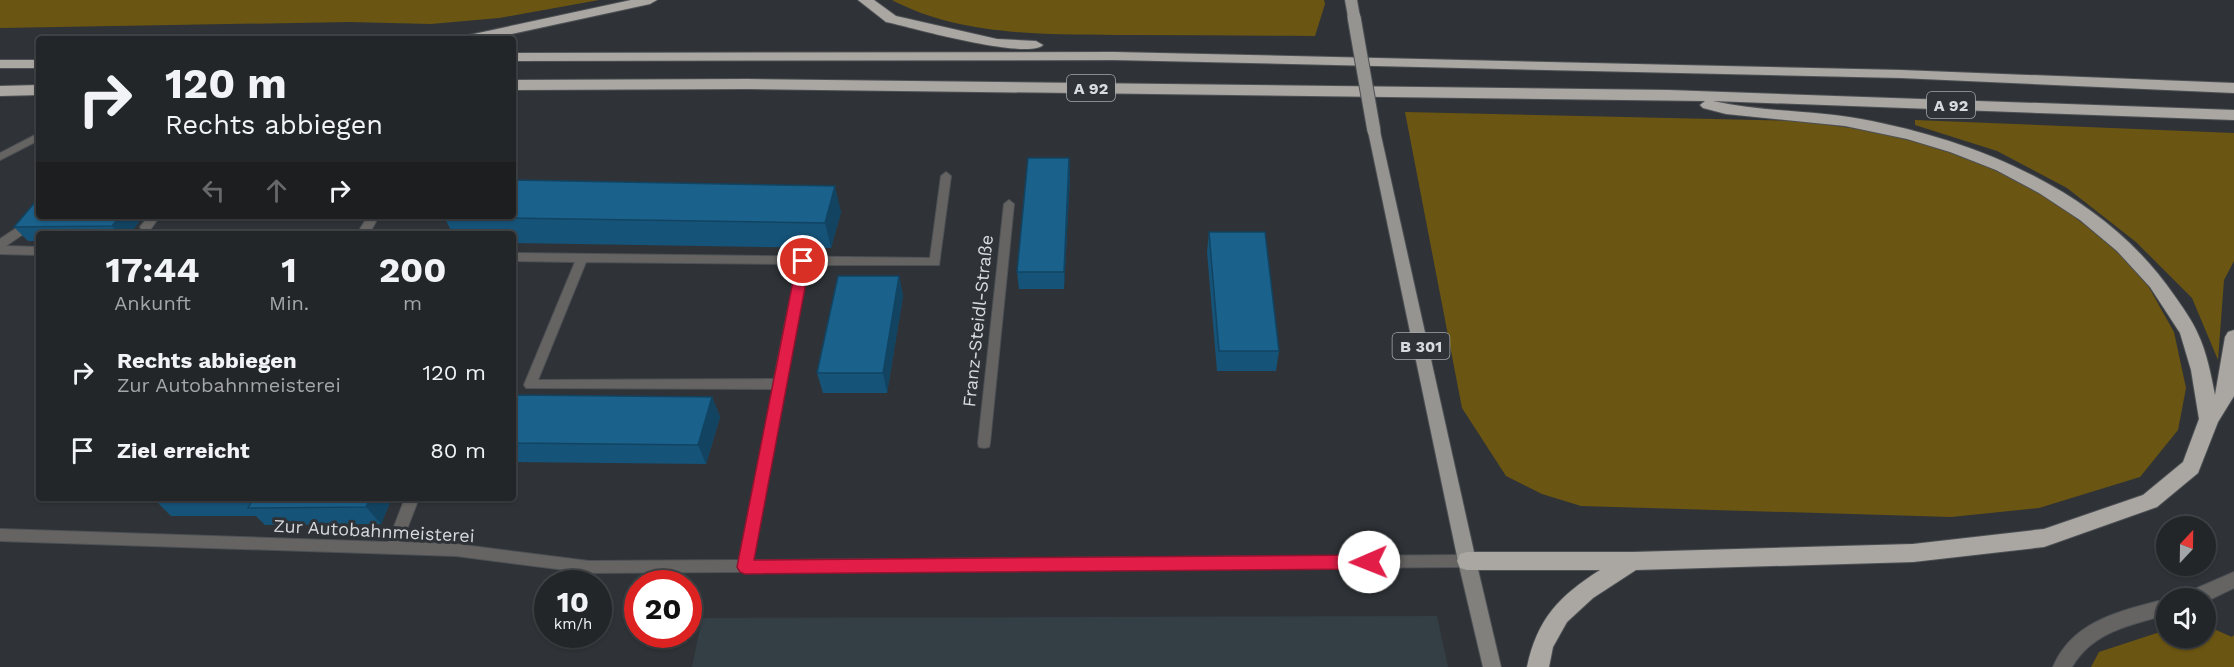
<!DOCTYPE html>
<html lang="de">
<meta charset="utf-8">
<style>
body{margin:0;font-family:"Work Sans",sans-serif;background:#2b2e31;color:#f1f3f6;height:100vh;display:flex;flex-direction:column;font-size:22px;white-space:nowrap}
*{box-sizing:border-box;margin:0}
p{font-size:20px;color:#a3a5a8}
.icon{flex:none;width:33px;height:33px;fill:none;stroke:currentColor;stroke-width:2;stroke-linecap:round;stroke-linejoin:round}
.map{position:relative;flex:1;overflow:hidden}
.sheet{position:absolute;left:36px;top:231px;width:480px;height:270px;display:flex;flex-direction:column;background:#232629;border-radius:6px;box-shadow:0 2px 4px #0004,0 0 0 2px #404346}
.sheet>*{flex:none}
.hud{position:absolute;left:36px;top:36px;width:480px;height:183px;border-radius:6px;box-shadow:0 2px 4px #0004,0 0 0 2px #404346;background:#232629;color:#f1f3f6;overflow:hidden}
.needle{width:39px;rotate:22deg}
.controls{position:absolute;left:2156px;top:516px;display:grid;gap:12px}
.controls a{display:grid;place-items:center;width:60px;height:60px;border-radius:50%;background:#232629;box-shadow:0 2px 4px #0004,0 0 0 2px #404346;font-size:30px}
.speed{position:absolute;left:534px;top:570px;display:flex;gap:12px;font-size:30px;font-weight:700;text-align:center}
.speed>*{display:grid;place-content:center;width:78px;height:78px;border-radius:50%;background:#232629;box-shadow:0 2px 4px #0004,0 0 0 2px #404346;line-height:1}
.speed small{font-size:15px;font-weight:400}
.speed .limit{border:9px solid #d22;background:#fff;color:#111}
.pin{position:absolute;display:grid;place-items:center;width:51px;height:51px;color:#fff;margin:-26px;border:3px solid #fff;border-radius:50%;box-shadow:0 2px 6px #0007}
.me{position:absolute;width:66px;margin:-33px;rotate:269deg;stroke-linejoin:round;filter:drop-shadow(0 0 4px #0008)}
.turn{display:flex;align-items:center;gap:21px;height:126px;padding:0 30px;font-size:27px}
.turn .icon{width:78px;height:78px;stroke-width:2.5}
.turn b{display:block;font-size:42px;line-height:51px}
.lanes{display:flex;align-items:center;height:57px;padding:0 30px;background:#0003;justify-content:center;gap:30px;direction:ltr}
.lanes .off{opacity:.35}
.eta{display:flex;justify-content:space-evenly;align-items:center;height:102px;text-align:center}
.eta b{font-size:36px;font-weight:700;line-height:42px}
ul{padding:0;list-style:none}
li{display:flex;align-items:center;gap:18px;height:78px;padding:0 30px}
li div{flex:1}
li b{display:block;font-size:22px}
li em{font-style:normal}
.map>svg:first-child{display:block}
.built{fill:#343e45}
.green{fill:#6b5512}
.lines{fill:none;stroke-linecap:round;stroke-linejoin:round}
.service-casing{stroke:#4d5155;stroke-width:2}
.minor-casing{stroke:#4d5155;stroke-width:2}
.secondary-casing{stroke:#4d5155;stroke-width:2}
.primary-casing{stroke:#4d5155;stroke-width:2}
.motorway-casing{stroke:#4d5155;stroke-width:2}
.service{fill:#656462;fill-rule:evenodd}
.minor{fill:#656462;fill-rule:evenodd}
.secondary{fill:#81807c;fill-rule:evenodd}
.primary{fill:#969490;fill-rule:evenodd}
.motorway{fill:#aaa7a2;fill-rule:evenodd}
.primary-bridge-casing{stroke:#4d5155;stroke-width:15;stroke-linecap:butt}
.primary-bridge{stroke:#969490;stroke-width:13}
.wall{fill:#165378}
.shaded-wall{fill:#124462}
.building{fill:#1a618c;stroke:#124462;stroke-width:1.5}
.route{fill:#e11d48;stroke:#92132f;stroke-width:1.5}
.labels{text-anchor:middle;stroke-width:6;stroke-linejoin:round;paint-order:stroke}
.shield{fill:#2f3337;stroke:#a5a9ab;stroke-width:1.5}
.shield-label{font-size:16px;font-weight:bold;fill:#d8dbdd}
.street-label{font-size:18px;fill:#d8dbdd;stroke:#2f3337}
</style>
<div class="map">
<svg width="2234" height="667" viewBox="0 0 2234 667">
<rect width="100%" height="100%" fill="#2f3337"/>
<path class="built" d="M1437,616l11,51h-756l10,-49z"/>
<g class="green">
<path d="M0,0h599l-100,18 -68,6 -82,-2 -349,6z"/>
<path d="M892,0h432l1,4 -10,32c-61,0 -122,-1 -183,-1 -80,-1 -168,3 -240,-35z"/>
<path d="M1405,112l394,9 74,10 66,17 51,19 60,32 51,38 41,38 32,57 12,56 -8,42 -38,47 -101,31 -88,9 -370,-11 -39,-12 -36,-18 -44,-68z"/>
<path d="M1915,120l319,13v128l-10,19 -6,80 -26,-62 -56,-56 -69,-54 -70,-37 -82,-26z"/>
<path d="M2205,625l27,12 2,-2v32h-143l8,-15 67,-22v8h39z"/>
</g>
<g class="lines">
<g class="service-casing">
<g id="service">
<path d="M39,133v7l-39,20v-7z"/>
<path d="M946,172l5,4 -12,89h-131l-55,295 714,-5 5,2 2,4 -2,4 -5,2 -878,6 -133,-17 -456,-15v-12l388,13 17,-44h14l-17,44 54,2 133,17 150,-1 34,-171 -247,-1 -2,-3 51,-123 -62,-1v-8l417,5 11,-82zM586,262l211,2 -23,115 -236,1z"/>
<path d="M1009,200l5,4 -24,239 -1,4 -5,1 -5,-1 -1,-4 26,-239z"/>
<path d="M39,213v3h7l-1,3 -39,27 33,1v8l-39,-1v-15z"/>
<path d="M149,216h11l-10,14h-8l-2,-3z"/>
<path d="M368,216h11l-10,18h-12z"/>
</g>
</g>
<g class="minor-casing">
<g id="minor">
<path d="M2234,572v16l-29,14v-4h-20l3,-6z"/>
<path d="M2166,599v16c-36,10 -74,17 -94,52h-19c20,-47 68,-56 113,-68z"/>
</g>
</g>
<g class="secondary-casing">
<path id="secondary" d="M1467,553l6,3 3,5 25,106h-18l-25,-106 3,-5z"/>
</g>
<g class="primary-casing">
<g id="primary">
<path d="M1345,0h12l3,17 -2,2 -4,1 -6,-3z"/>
<path d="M1374,127l6,4 96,430 -3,5 -6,3 -6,-3 -3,-5 -90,-430z"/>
</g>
</g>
<g class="motorway-casing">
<g id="motorway">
<path d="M631,0h26l-7,4 -161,35h-27l7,-4z"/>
<path d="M858,0h16l22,16 101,23 39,2 7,4c-14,15 -128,-16 -152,-22l-5,-1z"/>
<path d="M1114,52l787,18 333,13v10l-333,-15 -787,-18 -601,1v-8z"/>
<rect x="0" y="60" width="39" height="8"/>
<path d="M748,79l920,11 566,20v10l-521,-19c48,11 99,9 148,18 119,22 243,74 313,176 9,13 18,25 24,39 9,19 13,41 17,61l10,-58 3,-5 6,-2v66l-16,26 -20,51 -41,34 -113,40 -131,15 -277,8 -43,28 -26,24 -14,25 -4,20h-22c10,-48 32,-71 73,-97h-133l-7,-2 -3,-7 3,-7 7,-2h166l280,-8 131,-15 99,-34 40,-33 16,-43 -8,-49 -11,-37 -30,-46 -33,-36 -37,-31 -41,-27 -43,-23 -46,-18 -43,-13 -62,-13 -119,-12 -23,-6 -3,-3 5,-4 -957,-12 -235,1v-10z"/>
<path d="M39,85v10l-39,1v-10z"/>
</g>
</g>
<use href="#service" class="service"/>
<use href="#minor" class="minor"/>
<use href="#secondary" class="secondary"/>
<use href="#primary" class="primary"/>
<use href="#motorway" class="motorway"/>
<g class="primary-bridge-casing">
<path id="primary-bridge" d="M1354,17l20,114"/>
</g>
<use href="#primary-bridge" class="primary-bridge"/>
</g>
<g class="wall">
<path d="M1069,158l1,18 -6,113h-45l-2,-17z"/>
<path d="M841,212l-10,36 -318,-5v-9h-60l-9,-17z"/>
<path d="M39,216h104l-13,18h-91v7h-11l-14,-14z"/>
<path d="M1209,232l70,119 -3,20h-59l-10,-119z"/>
<path d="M899,276l4,20 -16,97h-64l-6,-20z"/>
<path d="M513,395l199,2 8,20 -14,47 -193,-2z"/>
<path d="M153,498h239l-11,26 -116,1 -9,-9h-85z"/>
</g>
<g class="shaded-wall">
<path d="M1069,158l1,18 -6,113v-17z"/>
<path d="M835,186l6,26 -10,36 -6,-25z"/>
<path d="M120,216h23l-13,18h-10l-8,-8z"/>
<path d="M899,276l4,20 -16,97 -4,-20z"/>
<path d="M712,397l8,20 -14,47 -8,-19z"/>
<path d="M370,498h22l-11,26 -15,-17z"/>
</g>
<g class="building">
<path d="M1028,158h41l-5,114h-47z"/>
<path d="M513,180l322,6 -10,37 -381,-6v-1h69z"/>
<path d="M37,200h2v16h81l-8,10 -98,1z"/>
<path d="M1209,232h56l14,119h-60z"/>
<path d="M838,276h61l-16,97h-66z"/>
<path d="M513,395l199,2 -14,48 -185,-2z"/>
<path d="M153,498h217l-4,9 -118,1 5,-9z"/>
</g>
<path class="route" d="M803,256l7,5 -56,299 615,-5 6,2 2,5 -2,5 -6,2 -624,5 -5,-2 -3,-5 60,-306z"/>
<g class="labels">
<g class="shield">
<rect x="1067" y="75" width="48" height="26" rx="4.5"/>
<rect x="1927" y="92" width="48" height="26" rx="4.5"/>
<rect x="1392.5" y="333" width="57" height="26" rx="4.5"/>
</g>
<g class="shield-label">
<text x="1091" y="94">A 92</text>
<text x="1951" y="111">A 92</text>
<text x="1421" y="352">B 301</text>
</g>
<g class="street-label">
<text transform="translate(978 321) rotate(-84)" y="6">Franz-Steidl-Straße</text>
<text transform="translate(374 531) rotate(3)" y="6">Zur Autobahnmeisterei</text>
</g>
</g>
</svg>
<div class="controls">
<a><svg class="needle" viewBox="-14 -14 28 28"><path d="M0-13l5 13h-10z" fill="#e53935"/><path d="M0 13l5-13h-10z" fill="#a3a5a8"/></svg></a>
<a><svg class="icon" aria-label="sound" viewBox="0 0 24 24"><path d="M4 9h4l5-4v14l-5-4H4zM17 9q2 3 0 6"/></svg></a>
</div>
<div class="speed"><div>10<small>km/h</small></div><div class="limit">20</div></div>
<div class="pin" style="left:803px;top:261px;background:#d93025"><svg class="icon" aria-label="arrive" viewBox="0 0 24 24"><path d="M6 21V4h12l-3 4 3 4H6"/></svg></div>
<svg class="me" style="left:1369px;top:562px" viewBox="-20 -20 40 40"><circle r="19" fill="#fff"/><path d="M0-13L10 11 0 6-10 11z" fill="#e11d48"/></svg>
<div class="hud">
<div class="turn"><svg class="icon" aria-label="right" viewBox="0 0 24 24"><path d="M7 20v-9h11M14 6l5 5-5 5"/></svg><div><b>120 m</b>Rechts abbiegen</div></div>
<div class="lanes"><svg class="icon off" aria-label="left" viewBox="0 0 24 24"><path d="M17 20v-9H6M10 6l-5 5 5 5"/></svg><svg class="icon off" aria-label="ahead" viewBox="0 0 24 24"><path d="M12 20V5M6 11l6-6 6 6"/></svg><svg class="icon" aria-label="right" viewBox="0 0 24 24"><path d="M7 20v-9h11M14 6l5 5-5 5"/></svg></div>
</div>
<section class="sheet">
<div class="eta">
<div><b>17:44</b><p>Ankunft</p></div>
<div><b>1</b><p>Min.</p></div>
<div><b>200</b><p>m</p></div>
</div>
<ul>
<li><svg class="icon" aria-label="right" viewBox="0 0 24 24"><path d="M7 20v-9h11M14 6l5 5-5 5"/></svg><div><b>Rechts abbiegen</b><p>Zur Autobahnmeisterei</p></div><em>120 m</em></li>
<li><svg class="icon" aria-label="arrive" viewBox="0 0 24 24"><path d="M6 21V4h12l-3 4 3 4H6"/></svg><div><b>Ziel erreicht</b></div><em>80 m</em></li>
</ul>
</section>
</div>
